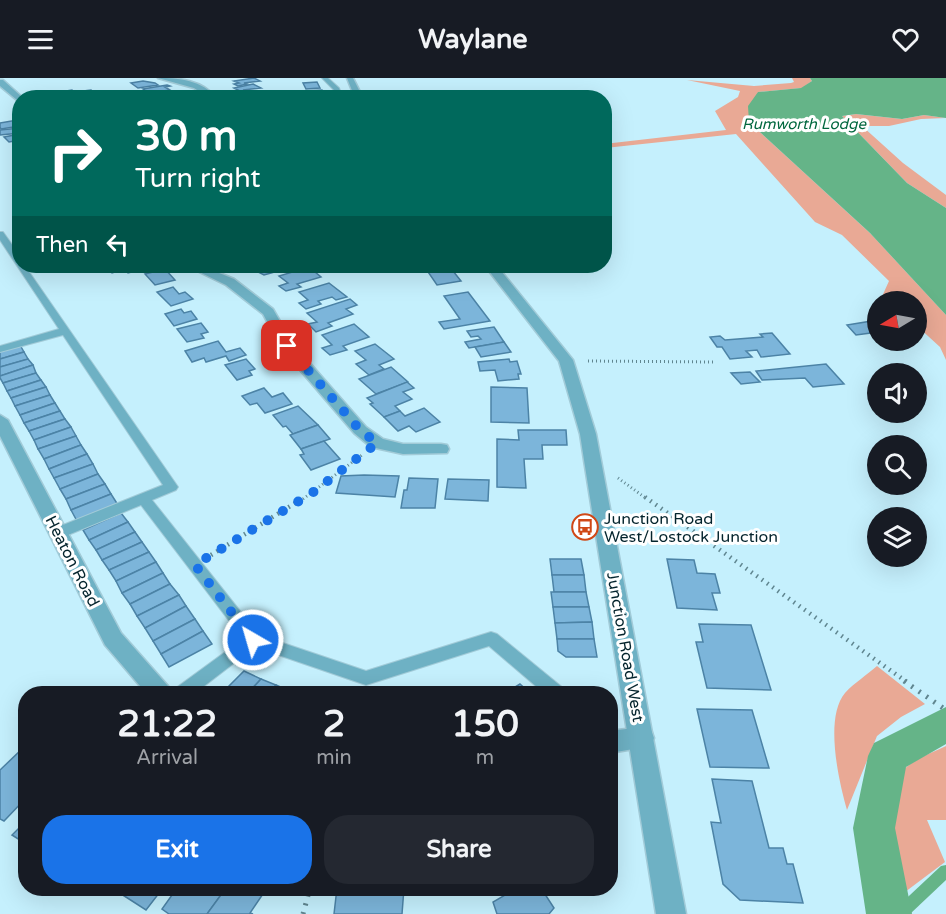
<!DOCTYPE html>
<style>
body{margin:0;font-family:"Varela Round",sans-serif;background:#242831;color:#f1f3f6;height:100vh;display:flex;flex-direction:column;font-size:22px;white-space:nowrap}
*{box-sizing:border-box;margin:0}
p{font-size:20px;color:#9ea1a6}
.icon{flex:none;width:33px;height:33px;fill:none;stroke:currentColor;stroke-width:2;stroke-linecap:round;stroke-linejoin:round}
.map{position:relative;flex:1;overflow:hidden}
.side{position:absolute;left:18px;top:608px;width:600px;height:210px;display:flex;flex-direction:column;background:#171b24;border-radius:24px;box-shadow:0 6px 24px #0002}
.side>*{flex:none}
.top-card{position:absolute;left:12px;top:12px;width:600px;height:183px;border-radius:24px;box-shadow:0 6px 24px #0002;background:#00695c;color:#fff;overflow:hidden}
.needle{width:39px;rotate:260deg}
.buttons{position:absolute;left:867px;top:213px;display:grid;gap:12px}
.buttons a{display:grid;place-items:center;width:60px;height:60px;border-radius:50%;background:#171b24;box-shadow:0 6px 24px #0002;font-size:30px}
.pin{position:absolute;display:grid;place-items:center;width:51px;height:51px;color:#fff;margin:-26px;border-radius:12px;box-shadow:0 3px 9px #0006}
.me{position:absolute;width:66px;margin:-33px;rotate:322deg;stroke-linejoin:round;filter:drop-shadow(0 0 4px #0008)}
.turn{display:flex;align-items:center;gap:21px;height:126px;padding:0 24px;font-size:27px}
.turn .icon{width:78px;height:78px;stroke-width:2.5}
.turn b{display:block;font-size:42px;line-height:51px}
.then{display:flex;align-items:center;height:57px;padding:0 24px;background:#0003;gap:12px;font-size:22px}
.eta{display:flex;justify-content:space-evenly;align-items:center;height:102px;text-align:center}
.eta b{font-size:36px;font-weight:700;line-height:42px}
.primary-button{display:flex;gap:12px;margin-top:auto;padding:12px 24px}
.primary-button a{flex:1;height:69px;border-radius:24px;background:#1a73e8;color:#fff;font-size:24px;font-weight:700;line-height:69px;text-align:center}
.primary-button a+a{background:#242831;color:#f1f3f6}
header{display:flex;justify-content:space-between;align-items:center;height:78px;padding:0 24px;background:#171b24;font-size:27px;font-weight:700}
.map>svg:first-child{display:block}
.green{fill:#e9a995}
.water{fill:#65b488}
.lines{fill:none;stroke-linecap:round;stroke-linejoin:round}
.stream{fill:#65b488;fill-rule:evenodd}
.canal{fill:#65b488;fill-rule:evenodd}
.building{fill:#7cb5da;stroke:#4c83a6;stroke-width:1.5}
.service-casing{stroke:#a2cbd8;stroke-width:2}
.minor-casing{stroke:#a2cbd8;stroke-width:3}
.tertiary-casing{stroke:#a2cbd8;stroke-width:3}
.path-far2{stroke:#608690;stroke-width:3;stroke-dasharray:1 3;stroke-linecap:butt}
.path-far1{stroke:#608690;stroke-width:4.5;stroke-dasharray:1.5 5;stroke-linecap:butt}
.path{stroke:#608690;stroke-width:5;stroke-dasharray:2 7;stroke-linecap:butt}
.service{fill:#6eb1c4;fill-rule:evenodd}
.minor{fill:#6eb1c4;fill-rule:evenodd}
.tertiary{fill:#6eb1c4;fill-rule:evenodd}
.route{stroke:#1a73e8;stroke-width:10;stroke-dasharray:0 18}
.labels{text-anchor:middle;stroke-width:6;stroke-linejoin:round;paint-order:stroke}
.far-water-label{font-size:15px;font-style:italic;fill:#00673e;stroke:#fff}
.poi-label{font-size:16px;fill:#04242d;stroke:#fff;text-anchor:start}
.street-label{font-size:16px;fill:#04242d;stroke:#fff}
</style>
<header><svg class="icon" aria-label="menu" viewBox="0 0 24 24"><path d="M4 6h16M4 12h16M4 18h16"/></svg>Waylane<svg class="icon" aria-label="heart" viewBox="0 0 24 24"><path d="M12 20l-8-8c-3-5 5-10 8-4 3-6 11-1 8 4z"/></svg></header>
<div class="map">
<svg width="946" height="836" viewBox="0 0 946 836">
<rect width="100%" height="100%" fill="#c5f0fd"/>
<g class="green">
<path d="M792,0h18l2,3 -10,7 -44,4 -9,30 122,112 75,81v45l-6,-13 -23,-21 -1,-24 -36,-1 9,-20 -47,-46 -27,-13 -79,-88 -131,14 -1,-4 122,-14 -11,-19 23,-14 2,-6 -53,-11 67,6 37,-3 3,-1z"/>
<path d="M856,36l46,5 22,-4 22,3 -25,1 -32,7h-27l41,37 43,32v13l-39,-25 -65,-67z"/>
<path d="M877,588l48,38 -24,13 -24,19 -30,74c-8,-28 -23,-92 -2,-117 9,-10 22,-18 32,-27z"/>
<path d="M946,668v74h-19l18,42 -44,33c-4,-28 -18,-92 -5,-116 10,-17 33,-25 50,-33z"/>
</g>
<path class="water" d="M810,0h136v40l-22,-3 -22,4 -46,-5 -14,2 65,67 39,25v107l-76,-82 -121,-111 -1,-16 10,-14 43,-4 11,-7z"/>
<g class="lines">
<path class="stream" d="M946,787v15l-36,34h-17l2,-5 46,-43z"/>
<path class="canal" d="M946,629v37l-40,23 -11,61 17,86h-46l-13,-86 15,-72 6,-13z"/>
</g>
<g class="building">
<path d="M254,0l6,3 -16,2 3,1 -9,2 -4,-2 5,-1 -5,-2z"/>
<path d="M143,3l12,2 3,2 -20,3 -7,-5z"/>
<path d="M317,4l3,6 -14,1 -3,-6z"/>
<path d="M253,6l8,4 -18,2 4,1 -9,2 -4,-2 4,-1 -4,-2z"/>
<path d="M167,7l3,1 -5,1 5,3 -21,3 -6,-4z"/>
<path d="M72,12l3,2 16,-2 3,2 -31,5h-11l-4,-3z"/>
<path d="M322,12l3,7 -17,1 -2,-7z"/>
<path d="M169,13l3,2 -6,1 4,3 -5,1h-19l-3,-3h14z"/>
<path d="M251,14l11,5 -28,1 2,-1 -3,-2z"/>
<path d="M17,42l3,6 -19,3 -1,-2v-4z"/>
<path d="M20,50v5l-20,2v-5z"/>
<path d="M20,56v6l-11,2 -5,-5z"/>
<path d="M106,188h41l1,2 -20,5 -3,-4 -13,4z"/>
<path d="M240,188h50l3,1 -29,8 -12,-6 -7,2z"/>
<path d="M424,188h25l12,15 -24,4z"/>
<path d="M309,189l12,10 -24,7 4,3 -15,4 -7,-5 9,-3 -9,-7z"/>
<path d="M165,191l10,11 -20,5 -10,-11z"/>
<path d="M329,205l18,14 -11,3 -4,-3 -14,4 3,3 -15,5 -7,-6 9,-3 -9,-8z"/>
<path d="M173,209l6,7 6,-2 8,7 -22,7 -14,-14z"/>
<path d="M468,214l22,29 -46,8 -5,-7 21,-3 -16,-23z"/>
<path d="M350,221l7,6 -11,4 7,5 -25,9 4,3 -16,6 -8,-8 9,-2 -10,-9z"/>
<path d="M181,231l3,4 7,-2 6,8 -23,7 -9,-12z"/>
<path d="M878,242v12l-22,3 -9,-10z"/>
<path d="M201,245l7,9 -7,2 3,4 -17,4 -10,-13z"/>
<path d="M354,246l15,13 -26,9 4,4 -17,5 -8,-7 10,-3 -10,-10z"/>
<path d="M494,249l10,15 -35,6 -4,-6 16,-3 -3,-3 -7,1 -4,-6z"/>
<path d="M772,255l18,21 -29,3 -4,-7 -11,1 6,6 -22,2 -8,-12h-5l-7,-10 10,-1 5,4 38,-3 -3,-3z"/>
<path d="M218,263l8,11 14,-4 6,7 -17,6 -3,-5 -20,6 -2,-4 -12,4 -7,-11z"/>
<path d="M504,264l7,10 -30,5 -6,-10z"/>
<path d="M375,266l19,15 -15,6 5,4 -15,6 -13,-11 10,-4 -11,-9z"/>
<path d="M20,267l4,7 -24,7v-8z"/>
<path d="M24,274l4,7 -28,8v-8z"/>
<path d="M28,281l5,6 -33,11v-9z"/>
<path d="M246,281l9,10 -6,2 3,4 -15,5 -12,-15z"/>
<path d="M509,281l1,3 7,-1 4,13h-3l1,5 -21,2 -3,-11 -15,1 -2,-9z"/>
<path d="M826,286l18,20 -31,3 -8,-9 -43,2 -6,-9z"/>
<path d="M33,287l3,8 -33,10 -3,-5v-2z"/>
<path d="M391,289l17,15 -32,12 -17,-15z"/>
<path d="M750,294l10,10 -19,2 -10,-11z"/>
<path d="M36,295l5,7 -34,11 -4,-8z"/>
<path d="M41,302l5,7 -35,11 -4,-7z"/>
<path d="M407,304l7,6 -11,4 9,7 -17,7 5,5 -16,6 -14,-13 3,-1 -6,-5z"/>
<path d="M46,309l4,8 -35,11 -4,-8z"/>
<path d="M491,309l36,1 2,35 -38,-1z"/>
<path d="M264,310l8,9 11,-4 9,11 -27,9 -8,-10 -7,2 -8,-9z"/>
<path d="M50,317l5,8 -35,12 -5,-9z"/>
<path d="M55,325l5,8 -36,12 -4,-8z"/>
<path d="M298,328l20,19 -25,9 -7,-8 -3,1 -10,-12z"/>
<path d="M424,330l16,14 -24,10 -7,-6 -11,5 -14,-14 16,-6 5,5z"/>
<path d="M60,333l5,8 -36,12 -5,-8z"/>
<path d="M65,341l6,8 -37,13 -5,-9z"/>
<path d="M318,347l12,14 -29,10 -11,-14z"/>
<path d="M71,349l5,9 -38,13 -4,-9z"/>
<path d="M518,352h48l1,15h-25l1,14h-19l2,29 -29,-1v-48l22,1z"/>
<path d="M76,358l5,9 -37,14 -6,-10z"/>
<path d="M324,363l16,18 -29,11 -11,-15 4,-1 -3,-5z"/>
<path d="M81,367l6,9 -38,15 -5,-10z"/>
<path d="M87,376l6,10 -39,14 -5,-9z"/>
<path d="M93,386l5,10 -38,15 -6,-11z"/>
<path d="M98,396l7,10 -39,15 -6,-10z"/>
<path d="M364,397l35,1 -4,21 -59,-4 5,-17z"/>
<path d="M409,400l29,1 -3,29h-34l3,-18h3z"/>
<path d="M448,401l41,1 -1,21 -43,-2z"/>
<path d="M105,406l6,10 -40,16 -5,-11z"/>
<path d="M111,416l7,11 -41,16 -6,-11z"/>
<path d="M121,435l7,9 -39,18 -6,-10z"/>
<path d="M128,444l7,10 -39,18 -7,-10z"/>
<path d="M135,454l7,10 -40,18 -6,-10z"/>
<path d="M142,464l7,10 -40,18 -7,-10z"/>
<path d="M149,474l7,10 -40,19 -7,-11z"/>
<path d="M550,481h31l3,16h-32z"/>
<path d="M667,481l27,1 3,13 18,1 5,19h-8l5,17 -40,-2z"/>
<path d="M156,484l7,11 -41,20 -6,-12z"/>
<path d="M163,495l7,11 -40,20 -8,-11z"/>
<path d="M552,497h32l2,17h-32z"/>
<path d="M170,506l9,11 -42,21 -7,-12z"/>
<path d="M551,514h35l3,15h-36z"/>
<path d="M179,517l7,11 -41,22 -8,-12z"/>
<path d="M186,528l9,13 -42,22 -8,-13z"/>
<path d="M553,529h36l3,15 -37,1z"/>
<path d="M195,541l8,12 -42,23 -8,-13z"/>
<path d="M592,544l2,17h-37l-2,-16z"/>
<path d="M699,546l52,1 20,65 -64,-2 -11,-46h7z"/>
<path d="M203,553l9,13 -43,23 -8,-13z"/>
<path d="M557,561h37l3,18h-31l-8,-6z"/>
<path d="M244,593l17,8 -13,14h-26z"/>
<path d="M261,601l15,6 -7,8h-21z"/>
<path d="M520,606l10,9h-19l-1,-3z"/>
<path d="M276,607l18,8h-25z"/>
<path d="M697,631l55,1 17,58 -59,-1z"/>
<path d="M21,672l5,2v46l-22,23 -4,-2v-49z"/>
<path d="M712,701l40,2 17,67h14l4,16h6l10,39 -63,-3 -17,-16 -12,-62 10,1z"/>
<path d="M26,743v23l-14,-9z"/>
<path d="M117,810h46l-17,22 -31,-20z"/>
<path d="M177,810h49l-19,26h-38l-7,-5z"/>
<path d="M226,810h41l-17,25 3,1h-46z"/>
<path d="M337,810h67l-2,26h-68z"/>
<path d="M517,810h24l13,20 -5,6h-52l-4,-12z"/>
</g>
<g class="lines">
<g class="service-casing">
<g id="service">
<path d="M322,0h6l11,10 4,10h-6l-3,-8z"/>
<path d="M0,154h3l17,24v10h5l153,221 -2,3 -24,10 107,135 107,36 125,-39 6,2 66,54 3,5h-22l-55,-47 -123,39 -111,-38 -60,46h-22l3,-5 67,-49 -102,-134 -78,32h-10l-2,-4 2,-4 110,-44 -100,-150 -63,17v-6l59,-17 -59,-89z"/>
</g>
</g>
<g class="minor-casing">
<g id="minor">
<path d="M158,0c20,0 45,2 58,20h-7l-15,-10z"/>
<path d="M0,2h3l20,18 -6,2 -17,-14z"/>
<path d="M187,188h15l32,13 39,30 20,35 73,83 17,12 20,5h38l6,1 2,4 -2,4 -44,1 -32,-7 -17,-14 -72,-84 -19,-35 -37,-29z"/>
<path d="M0,337l8,5 113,213 47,53 4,7h-26l-41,-48 -105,-209z"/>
<path d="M642,649l9,3 3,8 -3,8 -41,7v-22z"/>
</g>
</g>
<g class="tertiary-casing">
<g id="tertiary">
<path d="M347,0h6l10,20h-8z"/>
<path d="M485,188h12l76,94 23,74 90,480h-30l-72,-454 -4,-26 -21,-73z"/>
</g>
</g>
<g class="path-far2">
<path d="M588,283l126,1"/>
<path d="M618,400l29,21"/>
<path d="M303,421l59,-44"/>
</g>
<g class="path-far1">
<path d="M645,419l262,185"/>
<path d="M211,477l94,-58"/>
</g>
<g class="path">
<path d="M904,603l42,29"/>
<path d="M303,836l7,-26"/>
</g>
<use href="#service" class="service"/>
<use href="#minor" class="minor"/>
<use href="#tertiary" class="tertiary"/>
</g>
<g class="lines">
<path class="route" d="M253,562l-58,-75 117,-72 65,-50 -17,-13 -73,-84"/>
</g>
<defs>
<g id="bus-ring" transform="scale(1.35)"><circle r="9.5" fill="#fff" stroke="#d04816" stroke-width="1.5"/><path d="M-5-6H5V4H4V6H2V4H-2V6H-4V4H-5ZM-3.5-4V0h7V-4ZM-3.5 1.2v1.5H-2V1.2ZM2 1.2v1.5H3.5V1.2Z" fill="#d04816"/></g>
</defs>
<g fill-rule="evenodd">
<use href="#bus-ring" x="585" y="449"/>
</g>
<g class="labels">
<g class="far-water-label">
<text x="804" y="51">Rumworth Lodge</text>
</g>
<g class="poi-label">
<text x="604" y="446">Junction Road<tspan x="604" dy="18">West/Lostock Junction</tspan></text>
</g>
<g class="street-label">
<text transform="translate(73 483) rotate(63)" y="6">Heaton Road</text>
<text transform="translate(626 569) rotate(80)" y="6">Junction Road West</text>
</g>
</g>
</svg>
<div class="buttons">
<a><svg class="needle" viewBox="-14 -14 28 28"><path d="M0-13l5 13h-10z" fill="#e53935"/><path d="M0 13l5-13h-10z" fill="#9ea1a6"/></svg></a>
<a><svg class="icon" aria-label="sound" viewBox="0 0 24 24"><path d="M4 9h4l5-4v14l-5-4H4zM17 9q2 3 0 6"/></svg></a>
<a><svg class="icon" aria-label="search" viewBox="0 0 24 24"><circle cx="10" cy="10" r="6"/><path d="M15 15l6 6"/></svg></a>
<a><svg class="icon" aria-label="layers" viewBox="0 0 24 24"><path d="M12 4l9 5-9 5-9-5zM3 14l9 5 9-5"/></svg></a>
</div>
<div class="pin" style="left:287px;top:268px;background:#d93025"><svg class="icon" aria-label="arrive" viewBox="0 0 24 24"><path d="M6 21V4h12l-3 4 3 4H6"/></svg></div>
<svg class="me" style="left:253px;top:562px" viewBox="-20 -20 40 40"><circle r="17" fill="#1a73e8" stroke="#fff" stroke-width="3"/><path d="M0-11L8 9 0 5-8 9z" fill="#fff"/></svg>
<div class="top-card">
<div class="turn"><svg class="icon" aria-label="right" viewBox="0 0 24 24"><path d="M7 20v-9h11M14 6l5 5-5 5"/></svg><div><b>30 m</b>Turn right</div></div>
<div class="then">Then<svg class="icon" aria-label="left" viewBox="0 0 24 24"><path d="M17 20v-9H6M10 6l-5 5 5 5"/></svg></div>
</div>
<section class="side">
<div class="eta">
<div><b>21:22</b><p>Arrival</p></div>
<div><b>2</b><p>min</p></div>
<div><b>150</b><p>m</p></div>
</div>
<div class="primary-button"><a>Exit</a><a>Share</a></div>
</section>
</div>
